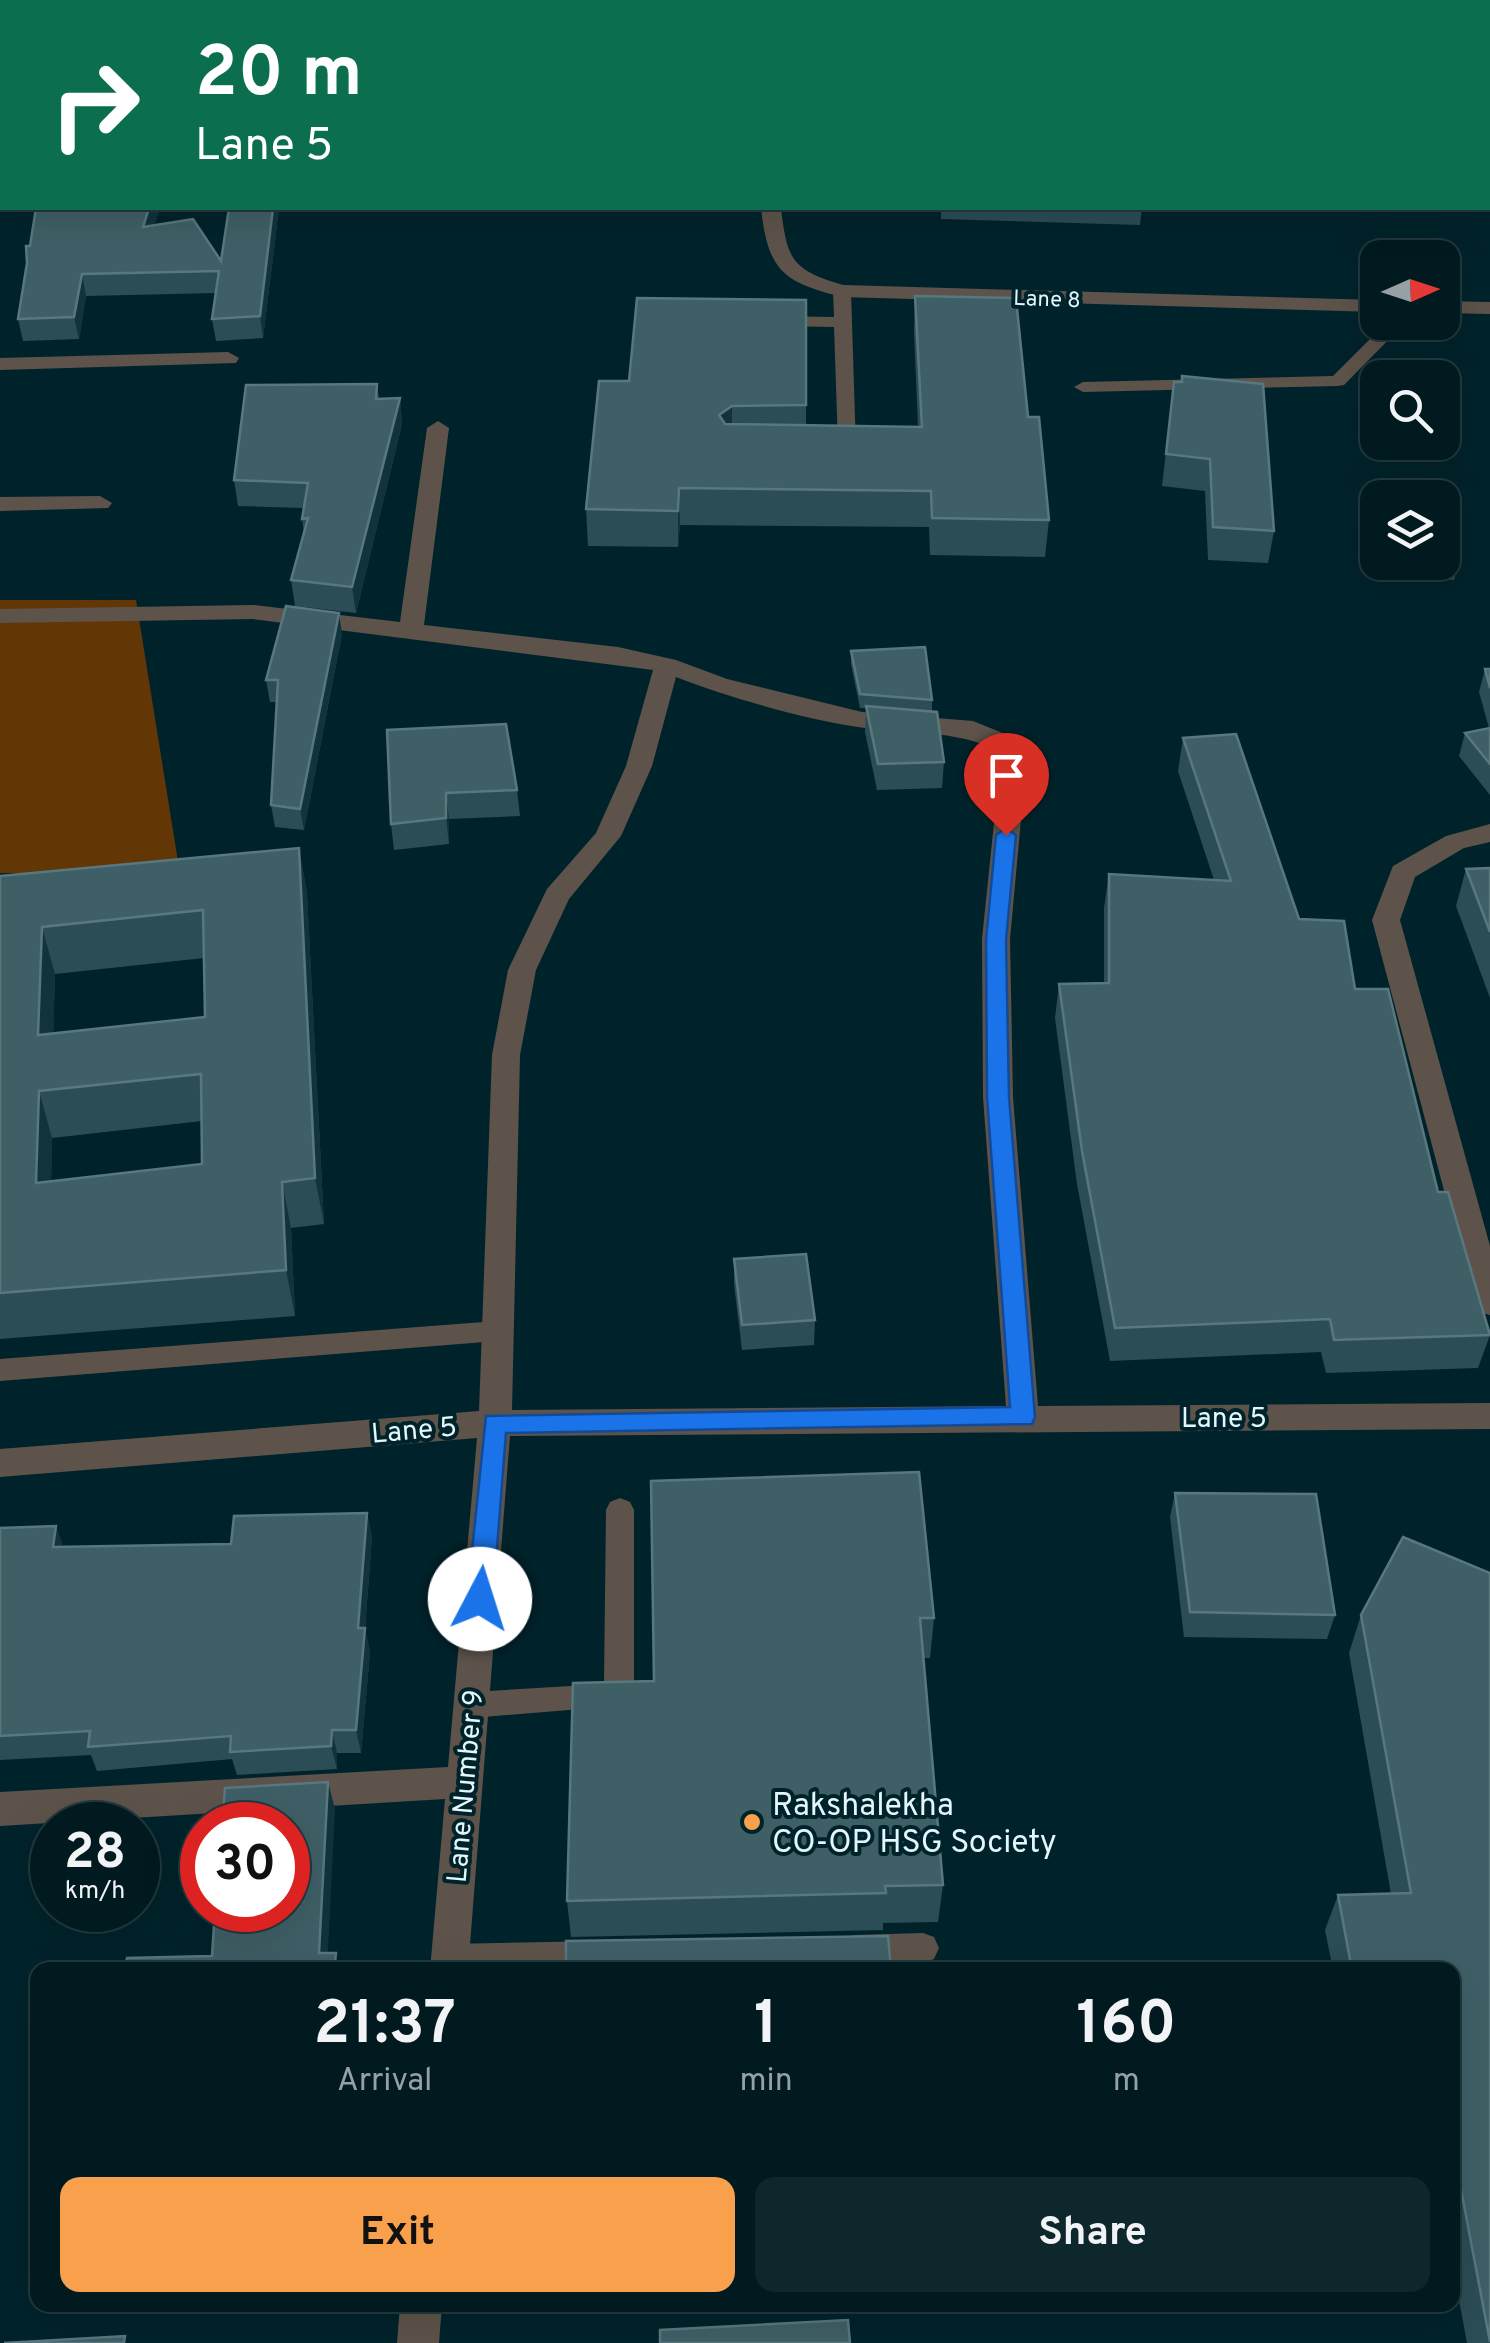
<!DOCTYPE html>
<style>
body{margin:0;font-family:Overpass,sans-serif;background:#0e272d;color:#f1f3f6;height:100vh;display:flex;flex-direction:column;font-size:38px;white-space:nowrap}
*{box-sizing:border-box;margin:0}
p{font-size:32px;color:#95a1a5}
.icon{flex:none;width:55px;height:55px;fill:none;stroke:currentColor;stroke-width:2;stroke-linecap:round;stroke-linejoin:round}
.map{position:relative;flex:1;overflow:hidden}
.sheet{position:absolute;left:30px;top:1962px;width:1430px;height:350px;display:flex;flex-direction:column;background:#001a20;border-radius:20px;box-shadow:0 10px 40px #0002,0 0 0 2px #22383e}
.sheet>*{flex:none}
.hud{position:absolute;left:0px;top:0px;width:1490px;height:210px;box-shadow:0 10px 40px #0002,0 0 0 2px #22383e;background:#0b6e4f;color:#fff;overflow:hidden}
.needle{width:65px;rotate:87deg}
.fabs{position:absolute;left:1360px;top:240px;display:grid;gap:20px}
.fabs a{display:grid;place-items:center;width:100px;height:100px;border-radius:20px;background:#001a20;box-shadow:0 10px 40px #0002,0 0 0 2px #22383e;font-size:50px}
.speed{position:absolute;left:30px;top:1802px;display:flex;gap:20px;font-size:50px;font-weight:700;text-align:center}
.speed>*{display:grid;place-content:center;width:130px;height:130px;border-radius:50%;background:#001a20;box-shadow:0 10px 40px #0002,0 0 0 2px #22383e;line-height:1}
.speed small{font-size:25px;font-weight:400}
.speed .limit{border:15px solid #d22;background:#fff;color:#111}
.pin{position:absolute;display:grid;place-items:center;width:85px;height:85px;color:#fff;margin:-102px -42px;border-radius:50% 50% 50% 0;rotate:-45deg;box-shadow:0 0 10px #0007}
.pin .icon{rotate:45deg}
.me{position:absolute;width:110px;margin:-55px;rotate:5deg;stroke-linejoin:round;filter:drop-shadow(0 0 8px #0008)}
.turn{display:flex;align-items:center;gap:35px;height:210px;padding:0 30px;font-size:45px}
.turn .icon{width:130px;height:130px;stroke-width:2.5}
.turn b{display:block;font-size:70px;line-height:85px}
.eta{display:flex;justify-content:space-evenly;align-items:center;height:170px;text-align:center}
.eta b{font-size:60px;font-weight:700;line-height:70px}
.primary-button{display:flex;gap:20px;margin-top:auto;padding:20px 30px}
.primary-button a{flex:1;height:115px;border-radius:20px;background:#f8a04b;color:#111;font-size:40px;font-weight:700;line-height:115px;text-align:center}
.primary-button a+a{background:#0e272d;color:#f1f3f6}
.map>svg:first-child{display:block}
.green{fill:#623705}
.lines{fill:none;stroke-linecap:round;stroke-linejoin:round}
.service{fill:#5d534a;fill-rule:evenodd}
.minor{fill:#5d534a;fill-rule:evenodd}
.wall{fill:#2b4d55;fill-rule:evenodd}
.shaded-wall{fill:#11343c}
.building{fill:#3f5f66;stroke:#58777e;stroke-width:2.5;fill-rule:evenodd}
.route{fill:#1a73e8;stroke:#114b97;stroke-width:2.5}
.poi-dot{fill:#f8a04b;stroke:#00232b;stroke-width:4}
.labels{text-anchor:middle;stroke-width:8;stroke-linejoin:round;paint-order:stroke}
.far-street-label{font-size:22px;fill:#e3f6fb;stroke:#00232b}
.street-label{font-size:28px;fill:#e3f6fb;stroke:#00232b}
.near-poi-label{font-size:32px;fill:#e3f6fb;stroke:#00232b;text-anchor:start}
</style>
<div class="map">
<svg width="1490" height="2343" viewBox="0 0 1490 2343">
<rect width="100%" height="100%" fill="#00232b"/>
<path class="green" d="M0,600h136l44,274 -180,-1z"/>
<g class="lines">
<g class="service">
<path d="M842,286l9,5 5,159 -9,6 -15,-6 6,-5 -4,-118 -61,-1 -9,-5 9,-5 61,1 -1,-26z"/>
<path d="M1387,322h19l-62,63 -6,1 -255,6 -9,-5 9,-5 250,-6z"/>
<path d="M497,1321l9,3 4,7 -4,7 -9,3 -497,40v-22z"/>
<path d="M620,1498l10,4 4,8v186l-5,9 -157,13 -10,-4 -5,-9 5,-9 10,-4 132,-8 2,-174 4,-8z"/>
<path d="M923,1933l11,4 5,11 -5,11c-23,9 -67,11 -90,2l-5,-11 5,-11 11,-4z"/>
<path d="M600,1941l11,4 5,11 -5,11 -8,3h-163l-6,-11 5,-11 11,-4z"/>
</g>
<g class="minor">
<path d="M740,0h18l1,2h-18z"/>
<path d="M761,208h20c6,52 11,62 62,77l535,15v12l-536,-15c-60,-15 -74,-27 -81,-89z"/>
<path d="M1442,301l48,1v12l-48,-1z"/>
<path d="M228,352l11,6 -3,5 -236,7v-12z"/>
<path d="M438,421l11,7 -25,197 194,22 58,13 51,19 135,33 111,9 42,17 11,27 -16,174 3,158 25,309 452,-3v26l-980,7 -42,534h-38l15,-171 -445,27v-34l448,-25 29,-329 -477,39v-28l479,-38 13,-356 16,-85 39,-81 49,-56 30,-67 27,-96 -400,-51 -253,4v-14l253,-4 147,17 27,-194zM676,677c54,21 131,43 189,51 44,6 88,2 130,21l5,16 -18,174 1,158 23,309 -494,4 8,-355 16,-85 33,-71 52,-63 31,-70z"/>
<path d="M100,496l12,7 -4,5 -108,3v-14z"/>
<path d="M1490,824v18l-26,6 -49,29 -15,43 90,326v69l-11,-3 -5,-9 -102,-383 21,-54 53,-30z"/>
<path d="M400,2305h42l-3,38h-42z"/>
</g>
</g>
<g class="wall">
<path d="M0,0l2,2v190h-2z"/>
<path d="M36,208h124l-6,17 67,36 8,-53h50l-16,130 -47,3 -4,-22 4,-26 -130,3 -7,43 -56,2 -5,-22z"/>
<path d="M941,208h201l-2,17 -199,-6z"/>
<path d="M915,296l113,121 21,103 -4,37 -115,-2 -1,-28 -249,-2 -2,22 -90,-1 -2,-37 43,-128 177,-81v125l112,2 -4,-95z"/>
<path d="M1174,382l100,149 -6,32 -60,-3 -3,-69 -43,-5z"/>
<path d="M377,384l2,15 21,-1 2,26 -46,189 -61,-7 -4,-26 13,-47 -2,-14 1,-11 -65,-2 -4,-26z"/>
<path d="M1442,502l18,53 -6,25 -65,-6v-12h53z"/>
<path d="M342,634l-38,196 -29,-3 -4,-22 6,-103h-7l-4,-22z"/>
<path d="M851,651l81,49v11l12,51 -2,26 -65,2 -12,-58 1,-24h-6l-9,-44z"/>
<path d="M1485,669h5v126l-31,-39 6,-23 24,-5 -10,-36z"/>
<path d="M387,730l130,60 3,26 -71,3v25l-55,6 -3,-26z"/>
<path d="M1183,738l116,181 56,70 83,203 52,143 -12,33 -152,5 -5,-21 -211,9 -33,-177 -22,-166 4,-34h45v-76l5,-34 105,6 -36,-109z"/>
<path d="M299,848l8,46 17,330 -33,4 4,88 -295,23v-463zM204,958l1,59 -152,17 2,-60zM202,1121v43l-151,17 1,-43z"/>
<path d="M1490,868v130l-34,-92 10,-37z"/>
<path d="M734,1259l81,61 -1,25 -72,5 -8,-66z"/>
<path d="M651,1481l283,137 -4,40h-6l19,227 -5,37 -55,1v7l-312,7 -4,-36 87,-220z"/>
<path d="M1175,1493l160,122 -8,24 -143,-2 -14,-120z"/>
<path d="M367,1513l5,24 -7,92 5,23 -9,101h-24v16l-100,6 -5,-16 -135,12 -6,-16 -91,5v-232l56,-2 7,21 168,-3z"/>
<path d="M1403,1537l87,36v770h-23l-15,-81v-292h-119l-8,-40 13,-35 53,-1 -42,-241 12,-38z"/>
</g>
<g class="shaded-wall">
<path d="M132,0h19l-1,2h-19z"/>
<path d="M1490,35v30l-2,1v-29z"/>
<path d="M149,208h11l-13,41 -4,-22z"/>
<path d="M273,208h6l-16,130 -3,-22z"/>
<path d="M82,274l4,22 -7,43 -5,-22z"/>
<path d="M400,398l2,26 -46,189 -4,-26z"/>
<path d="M732,406v36l-13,-27z"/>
<path d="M679,488l1,37 -2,22v-36z"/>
<path d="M339,613l3,21 -38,196 -4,-21z"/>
<path d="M446,793l3,26v25l-3,-26z"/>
<path d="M299,848l8,46 17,330 -9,-46z"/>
<path d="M42,927l13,47 -3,108 -14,-47z"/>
<path d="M39,1091l13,47 -2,91 -14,-46z"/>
<path d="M282,1182l9,46 4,88 -9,-46z"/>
<path d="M367,1513l5,24 -7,92 5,23 -9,101 -5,-23 2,-102z"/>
<path d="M56,1526l8,25 -11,-4z"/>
<path d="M332,1730l5,23v16l-6,-23z"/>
<path d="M328,1782l7,27 -8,161 -8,-17z"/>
<path d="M336,1953l4,17h-6z"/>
</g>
<g class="building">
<path d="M0,0h132l-1,2h-129v156h-2z"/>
<path d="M546,0h57v2h-58z"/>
<path d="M996,0h139l1,2h-140z"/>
<path d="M1377,0h113v35l-2,2v-35h-117z"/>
<path d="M36,208h113l-6,19 50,-8 28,42 8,-53h44l-13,108 -48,3 7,-48 -137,3 -8,43 -56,2 9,-56 -1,-17h4z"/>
<path d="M915,296l101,2 12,119h11l10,103 -117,-2 -1,-27 -252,-3 -1,23 -92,-2 13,-128h30l8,-83 169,2v105l-74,1 -13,9 6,9 197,3z"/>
<path d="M1182,376l81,8 11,147 -61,-4 -3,-68 -44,-5 8,-72h8z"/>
<path d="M377,384l-1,15 24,-1 -48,189 -61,-7 17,-62 -6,1 6,-36 -74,-3 12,-95z"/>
<path d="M1442,502l16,2 2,51 -18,-2z"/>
<path d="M286,606l53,7 -39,196 -29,-4 7,-125h-12z"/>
<path d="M925,647l7,53 -72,-6 -9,-43z"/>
<path d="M1485,669h5v19z"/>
<path d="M866,706l71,6 7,50 -66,2z"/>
<path d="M506,724l11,66 -71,3v25l-55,6 -4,-94z"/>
<path d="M1490,728v36l-25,-31z"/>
<path d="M1236,734l63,185 45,2 11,68h33l50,203h10l42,143 -156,5 -4,-21 -215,9 -33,-177 -23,-167 50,-1v-109l122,7 -48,-143z"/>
<path d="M299,848l16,330 -33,4 4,88 -286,23v-417zM203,910l2,107 -167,18 4,-108zM201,1074l1,90 -166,19 3,-92z"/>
<path d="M1490,868v64l-24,-63z"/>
<path d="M806,1254l9,66 -73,5 -8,-66z"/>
<path d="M919,1472l15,146h-14l23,267 -58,1 1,7 -319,8 6,-218 81,-2 -3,-200z"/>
<path d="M1175,1493l141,1 19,121 -145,-3z"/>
<path d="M367,1513l-9,115h7l-9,102h-24l-1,16 -101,6 1,-16 -143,11 2,-16 -90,5v-208l56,-2 -3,21 178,-3 3,-28z"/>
<path d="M1403,1537l87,36v769l-38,-200v-172h-100l-14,-75 73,-2 -50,-278z"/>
<path d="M328,1782l-9,171h17l-2,17h-209l2,-12 85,-2 3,-46h73v-85h-66l3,-37z"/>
<path d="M888,1936l3,34h-325v-29z"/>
<path d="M848,2320l2,23h-190v-13z"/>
<path d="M125,2336l-1,7h-120z"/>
</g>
<path class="route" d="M1006,828l10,7 -10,105 3,157 26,320 -3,7 -526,9 -13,166 -4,8 -9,3 -9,-3 -4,-8 19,-183 524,-9 -23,-310 -1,-157 10,-105z"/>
<circle class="poi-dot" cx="752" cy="1822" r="10"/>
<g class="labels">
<g class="far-street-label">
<text transform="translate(1047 298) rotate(2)" y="8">Lane 8</text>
</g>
<g class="street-label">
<text x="1224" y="1427">Lane 5</text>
<text transform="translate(414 1429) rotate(-5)" y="10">Lane 5</text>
<text transform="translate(464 1786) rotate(-85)" y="10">Lane Number 9</text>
</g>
<g class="near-poi-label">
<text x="772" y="1815">Rakshalekha<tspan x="772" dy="37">CO-OP HSG Society</tspan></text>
</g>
</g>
</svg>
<div class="fabs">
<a><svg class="needle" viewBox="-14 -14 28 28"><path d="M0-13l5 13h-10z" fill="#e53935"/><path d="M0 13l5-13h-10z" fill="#95a1a5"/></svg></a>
<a><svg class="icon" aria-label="search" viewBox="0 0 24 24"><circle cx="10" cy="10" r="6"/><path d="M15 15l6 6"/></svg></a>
<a><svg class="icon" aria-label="layers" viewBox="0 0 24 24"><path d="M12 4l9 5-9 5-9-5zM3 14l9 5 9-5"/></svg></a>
</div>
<div class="speed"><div>28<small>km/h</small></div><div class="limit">30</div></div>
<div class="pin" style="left:1006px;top:835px;background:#d93025"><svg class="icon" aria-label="arrive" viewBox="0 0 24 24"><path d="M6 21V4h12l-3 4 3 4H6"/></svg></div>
<svg class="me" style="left:480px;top:1599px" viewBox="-20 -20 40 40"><circle r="19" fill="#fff"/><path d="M0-13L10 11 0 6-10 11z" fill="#1a73e8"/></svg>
<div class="hud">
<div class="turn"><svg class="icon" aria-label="right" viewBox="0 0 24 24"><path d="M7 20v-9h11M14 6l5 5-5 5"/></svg><div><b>20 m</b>Lane 5</div></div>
</div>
<section class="sheet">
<div class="eta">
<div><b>21:37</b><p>Arrival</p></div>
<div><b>1</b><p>min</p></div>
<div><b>160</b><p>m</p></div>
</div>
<div class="primary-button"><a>Exit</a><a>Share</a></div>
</section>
</div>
